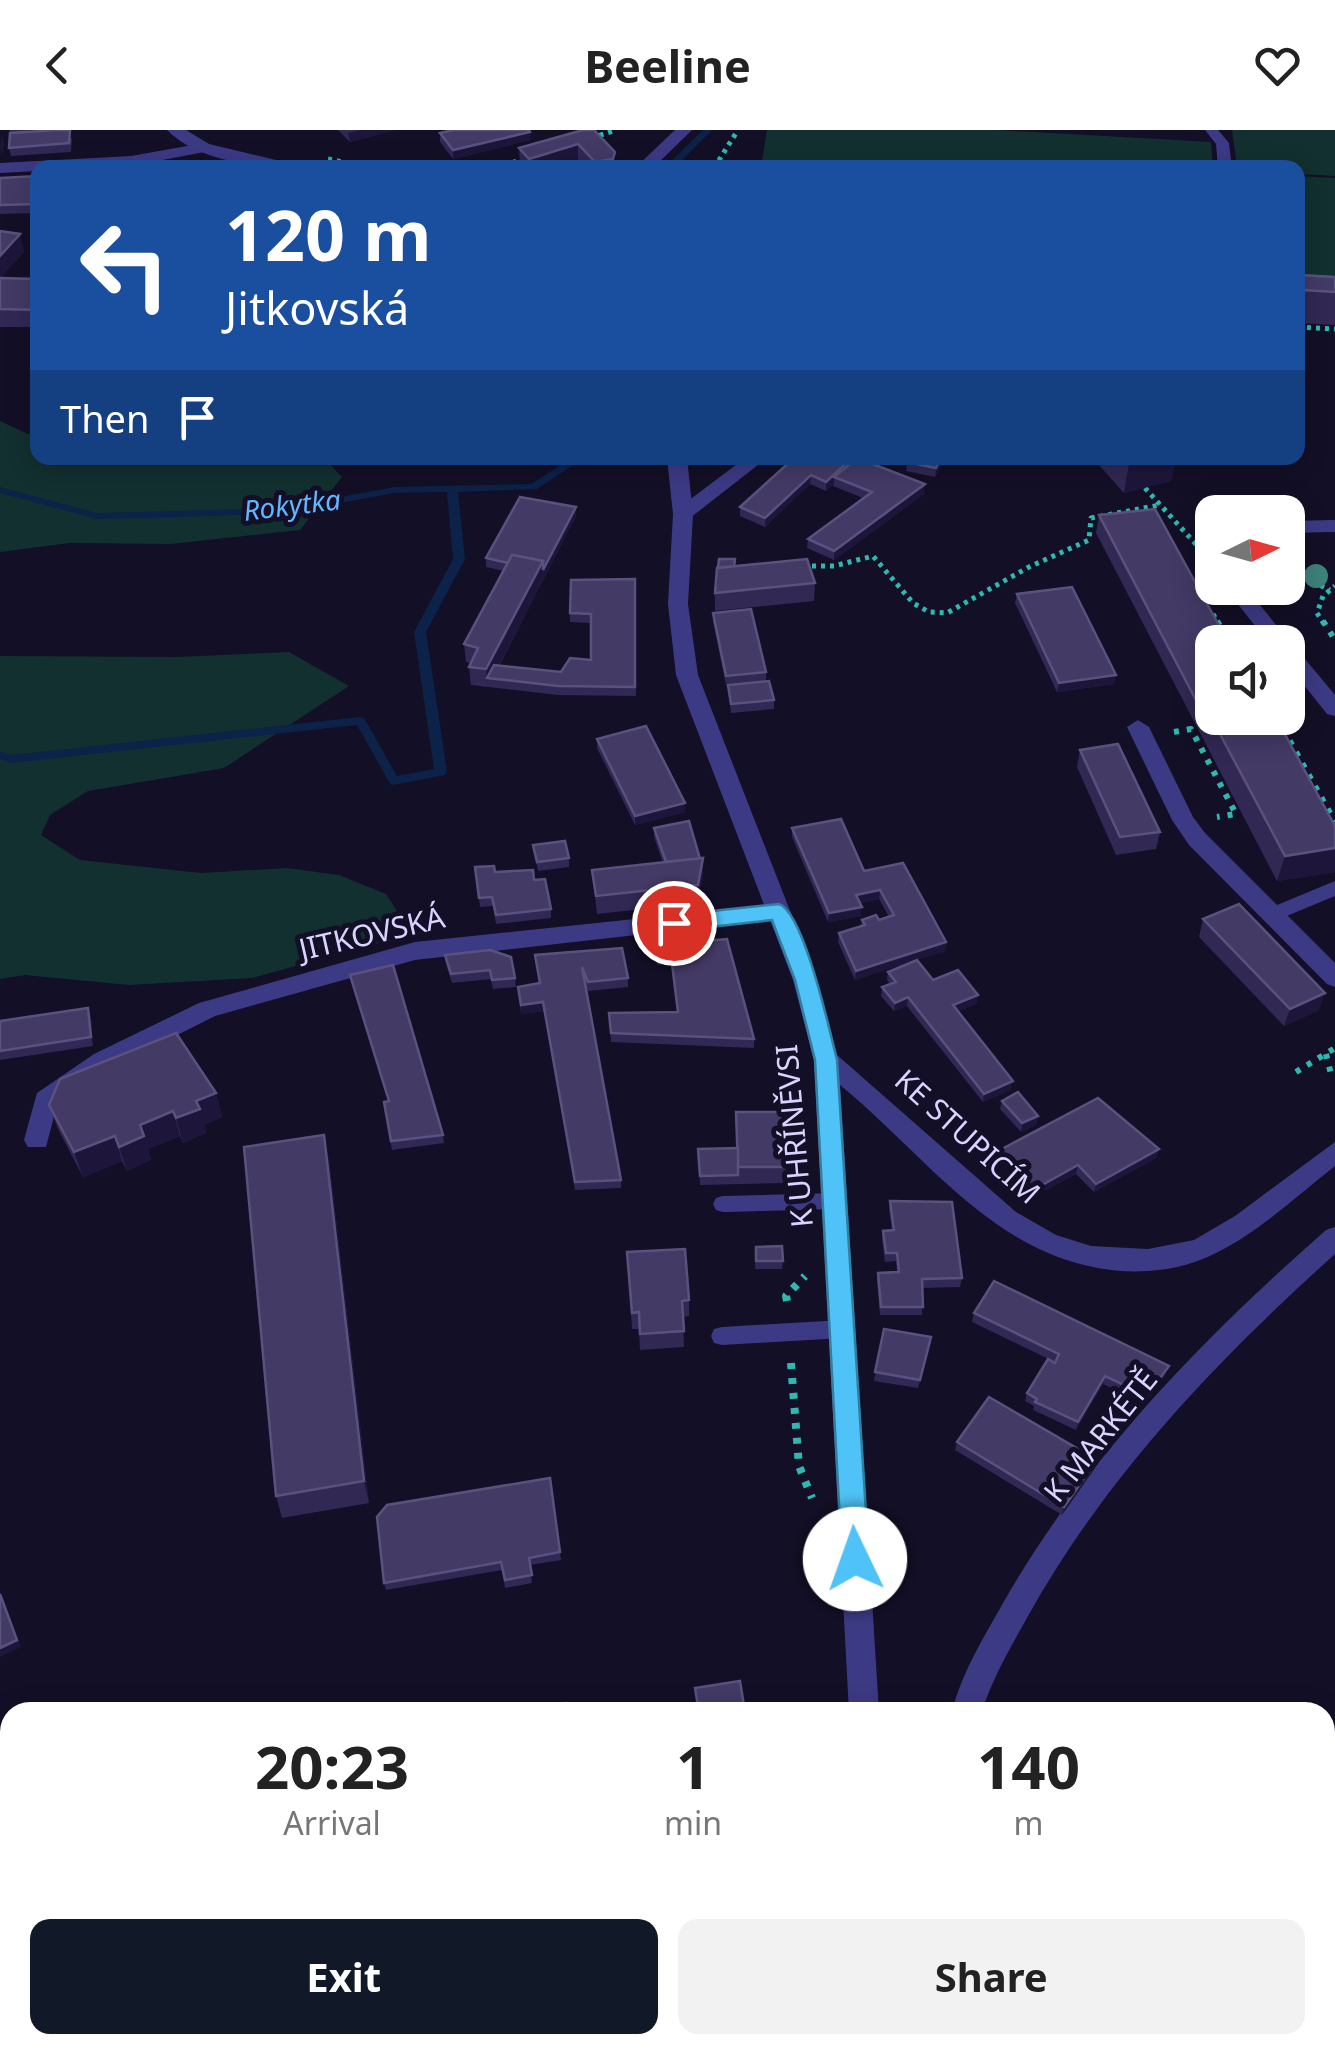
<!DOCTYPE html>
<meta charset="utf-8">
<style>
body{margin:0;font-family:"Noto Sans",sans-serif;background:#f2f2f2;color:#222;height:100vh;display:flex;flex-direction:column;font-size:38px;white-space:nowrap}
*{box-sizing:border-box;margin:0}
p{font-size:32px;color:#767676}
.icon{flex:none;width:55px;height:55px;fill:none;stroke:currentColor;stroke-width:2;stroke-linecap:round;stroke-linejoin:round}
.map{position:relative;flex:1;overflow:hidden}
.side{position:absolute;left:0px;top:1572px;width:1335px;height:352px;display:flex;flex-direction:column;background:#fff;border-radius:30px 30px 0 0;box-shadow:0 5px 25px #0003}
.side>*{flex:none}
.top-card{position:absolute;left:30px;top:30px;width:1275px;height:305px;border-radius:20px;box-shadow:0 5px 25px #0003;background:#1a4fa0;color:#fff;overflow:hidden}
.needle{width:65px;rotate:85deg}
.buttons{position:absolute;left:1195px;top:365px;display:grid;gap:20px}
.buttons a{display:grid;place-items:center;width:110px;height:110px;border-radius:20px;background:#fff;box-shadow:0 5px 25px #0003;font-size:50px}
.pin{position:absolute;display:grid;place-items:center;width:85px;height:85px;color:#fff;margin:-42px;border:5px solid #fff;border-radius:50%;box-shadow:0 2px 10px #0007}
.me{position:absolute;width:110px;margin:-55px;rotate:357deg;stroke-linejoin:round;filter:drop-shadow(0 0 8px #0008)}
.turn{display:flex;align-items:center;gap:35px;height:210px;padding:0 30px;font-size:45px}
.turn .icon{width:130px;height:130px;stroke-width:2.5}
.turn b{display:block;font-size:70px;line-height:85px}
.then{display:flex;align-items:center;height:95px;padding:0 30px;background:#0003;gap:20px;font-size:38px}
.eta{display:flex;justify-content:space-evenly;align-items:center;height:170px;text-align:center}
.eta b{font-size:60px;font-weight:700;line-height:70px}
.button{display:flex;gap:20px;margin-top:auto;padding:20px 30px}
.button a{flex:1;height:115px;border-radius:20px;background:#111827;color:#fff;font-size:40px;font-weight:700;line-height:115px;text-align:center}
.button a+a{background:#f2f2f2;color:#222}
header{display:flex;justify-content:space-between;align-items:center;height:130px;padding:0 30px;background:#fff;font-size:45px;font-weight:700}
.map>svg:first-child{display:block}
.green{fill:#12302f}
.lines{fill:none;stroke-linecap:round;stroke-linejoin:round}
.stream{fill:#0c2248;fill-rule:evenodd}
.path-far2{stroke:#2fb8b0;stroke-width:5;stroke-dasharray:4 5;stroke-linecap:butt}
.path-far1{stroke:#2fb8b0;stroke-width:6;stroke-dasharray:5 8;stroke-linecap:butt}
.path{stroke:#2fb8b0;stroke-width:8;stroke-dasharray:6 9;stroke-linecap:butt}
.service{fill:#3d3a85;fill-rule:evenodd}
.minor{fill:#3d3a85;fill-rule:evenodd}
.tertiary{fill:#3d3a85;fill-rule:evenodd}
.tree{fill:#3d827b}
.wall{fill:#312854}
.shaded-wall{fill:#1d163a}
.building{fill:#433a66;stroke:#5a527e;stroke-width:2.5}
.route{fill:#4fc3f7;stroke:#337fa1;stroke-width:2.5}
.labels{text-anchor:middle;stroke-width:10;stroke-linejoin:round;paint-order:stroke}
.far-water-label{font-size:28px;font-style:italic;fill:#62b6ff;stroke:#130f26}
.street-label{font-size:30px;fill:#d9d4ff;stroke:#130f26}
</style>
<header><svg class="icon" aria-label="back" viewBox="0 0 24 24"><path d="M15 5l-7 7 7 7"/></svg>Beeline<svg class="icon" aria-label="heart" viewBox="0 0 24 24"><path d="M12 20l-8-8c-3-5 5-10 8-4 3-6 11-1 8 4z"/></svg></header>
<div class="map">
<svg width="1335" height="1924" viewBox="0 0 1335 1924">
<rect width="100%" height="100%" fill="#130f26"/>
<g class="green">
<path d="M767,0h230l214,12 2,25h-452z"/>
<path d="M1232,0h103v46l-37,-2v-6l-61,-1z"/>
<path d="M1298,46l37,2v124l-37,-2z"/>
<path d="M0,291l28,13 9,-3 1,27h286l18,19 -42,53 -130,14 -100,-1 -70,9z"/>
<path d="M289,522l60,34 -125,82 -136,23 -38,24 -9,20 39,25 121,13 86,-5 52,7 47,19 26,40 -160,44 -123,7 -104,-10 -25,4v-323l177,1z"/>
<path d="M10,1690v225h726l11,9h-747v-232z"/>
</g>
<g class="lines">
<g class="stream">
<path d="M703,0h9l-38,38h-10z"/>
<path d="M572,328h12l-47,31 -79,3 7,67 -39,73 21,140 -2,3 -51,10 -4,-1 -33,-59 -346,38 -11,-4v-8l12,4 348,-38 4,1 33,58 37,-7 -20,-137 39,-73 -6,-67 -53,1 -113,21 -184,5 -97,-26v-6l97,26 184,-5 113,-21 137,-3z"/>
</g>
<g class="path-far2">
<path d="M591,8l25,-8"/>
<path d="M328,29l44,9"/>
<path d="M495,38l32,-10"/>
<path d="M714,38l24,-38"/>
<path d="M1298,197l37,2"/>
<path d="M1145,358l67,74"/>
<path d="M803,436h31l39,-10 40,47 16,9 18,1 82,-46 60,-27 2,-22 69,-13"/>
<path d="M1288,440l42,20"/>
<path d="M1202,458l-4,-9 13,-12"/>
<path d="M1213,484l6,10"/>
<path d="M1324,494l-7,-11 6,-17 12,-10"/>
</g>
<g class="path-far1">
<path d="M1217,491l13,21"/>
<path d="M1323,491l12,19"/>
<path d="M1277,588l58,104"/>
<path d="M1174,602l17,-3 45,85 -19,3"/>
<path d="M1326,924l5,20 4,-1"/>
<path d="M1296,942l39,-24"/>
</g>
<g class="path">
<path d="M787,1171l-1,-5 19,-20"/>
<path d="M791,1233l8,103 13,32"/>
<path d="M0,1723l10,-1"/>
</g>
<g class="service">
<path d="M1205,0h13l11,13 3,25h-14l-2,-24z"/>
<path d="M1335,751v15l-63,26 -9,-7 2,-5z"/>
<path d="M834,1063l7,2 3,6 -3,6 -7,2 -111,3 -7,-2 -3,-6 3,-6 7,-2z"/>
<path d="M842,1190l8,3 3,6 -3,6 -8,3 -120,7 -8,-2 -3,-7 3,-7 8,-2z"/>
</g>
<g class="minor">
<path d="M675,0h17l-39,38h-18z"/>
<path d="M204,13l6,2v6l-79,15 -93,2v3l-38,2v-10l131,-7z"/>
<path d="M745,328h22l-77,60h-14v-8z"/>
<path d="M1335,390v12l-47,1v-12z"/>
<path d="M1225,458h21l40,49 3,5 -1,3 -20,-3z"/>
<path d="M1288,515l7,2 40,48v21l-8,-2 -39,-49z"/>
<path d="M1138,590l11,7 44,90 12,16 130,130v24l-8,-3 -138,-139 -17,-25 -45,-93z"/>
<path d="M779,774l8,2 4,6 -4,6 -372,42 -200,56 -103,52 -55,37 -11,42h-18l-4,-7 13,-47 57,-39 105,-51 216,-61z"/>
<path d="M1335,1097v27c-118,106 -229,222 -307,362 -17,31 -36,62 -46,96h-30c9,-38 32,-75 51,-109 83,-145 198,-263 323,-373z"/>
</g>
<g class="tertiary">
<path d="M167,0h19l23,14 101,24c-46,0 -109,-4 -143,-38z"/>
<path d="M667,328h20l6,56 -5,90 10,71 119,305 20,75 179,157 40,23 35,11 57,3 46,-9 41,-24 100,-74v24c-38,30 -74,64 -117,86 -30,16 -64,21 -97,19 -124,-10 -192,-113 -281,-186l39,627h-30l-35,-652 -21,-80 -117,-305 -8,-71 5,-90z"/>
<path d="M867,1915h34l1,9h-34z"/>
</g>
</g>
<circle class="tree" cx="1316" cy="446" r="12"/>
<g class="wall">
<path d="M10,0h18v2l44,6 -1,14 -60,4 -2,-8z"/>
<path d="M338,0h57l-45,12z"/>
<path d="M583,0l32,22v16h-31l-6,-7 -20,7h-36l-2,-2 -1,-18z"/>
<path d="M440,3l91,7 -78,19 -13,-17z"/>
<path d="M38,46v37l-38,1v-36z"/>
<path d="M0,101l20,3 4,18 -24,26 38,1v48h-38z"/>
<path d="M1301,145l34,2v48l-37,-2v-32z"/>
<path d="M794,328l65,1 65,35 -90,66 -27,-12 1,-9 55,-41 -30,-12 1,-3 -8,8 -16,-7 -45,43 -25,-11v-9z"/>
<path d="M901,328h44l-10,19 -29,-6 1,-8 -6,-1z"/>
<path d="M1098,328h78l-5,23 -47,12 -27,-30z"/>
<path d="M1099,385l113,127 123,184v46l-58,9 -181,-348z"/>
<path d="M576,386l-77,150 62,6 30,-12v-37l-21,-1v-9l65,-34 1,117 -78,-1 -87,-10 -2,-18 2,-4 -5,-1 -2,-18 40,-73 -18,-4v-9z"/>
<path d="M815,453l-1,18 -99,10v-18z"/>
<path d="M1017,464l97,90 -57,8 -42,-89z"/>
<path d="M713,483l53,59v9l8,19v9l-43,4 -3,-28 15,-2 -17,2 -13,-63z"/>
<path d="M597,609l88,64v9l-50,13 -38,-77z"/>
<path d="M1080,620l80,82 -4,17 -40,6 -39,-88z"/>
<path d="M654,698l46,31 3,-1v18l-5,27 -101,11 -5,-44 71,-7 -9,-26z"/>
<path d="M792,698l72,43 82,71 -1,9 -28,9 16,20 45,15 -2,9 -18,7 53,79 -28,12 -76,-96 -13,5 -13,-15 1,-9 8,-3 -3,-4 1,-8 27,-12 -60,20 -17,-38 1,-9 22,-7 1,-6h17l10,-3 -10,-18 -19,4 1,13 -33,6 -36,-85z"/>
<path d="M533,715l36,13v9l-31,4z"/>
<path d="M475,737l59,13 17,29v9l-55,6 -3,-18 -13,1z"/>
<path d="M1203,789l116,91 -35,16 -85,-89z"/>
<path d="M727,809l27,100v9l-143,-6 -2,-29 68,-1 -6,-48 -14,1 -2,-20z"/>
<path d="M445,825l70,23 1,9 -23,2 -2,-10 -39,4 -6,-19z"/>
<path d="M535,825l93,23v9l-40,4 -3,-9 36,198v8l-46,2 -31,-179 -23,3 -3,-27 21,-4z"/>
<path d="M350,845l93,160 1,8 -52,7 -8,-48 4,-1z"/>
<path d="M88,878l3,9 2,29 -93,14v-39z"/>
<path d="M216,963l6,24 -18,8 2,8 -23,10 -3,-7 -32,13 3,11 -24,11 -5,-10 -39,16 -25,-48 -9,-24z"/>
<path d="M1002,971l36,15 -2,9 -15,7 -21,-23z"/>
<path d="M736,982l50,55 -1,16 -85,2 -2,-36 38,-1z"/>
<path d="M1159,1019l-3,9 -62,34 -18,-18 -43,23 -34,-39 1,-8z"/>
<path d="M329,1029l40,344 -87,15 -6,-22z"/>
<path d="M890,1071l72,77 -2,9 -38,1v27h-42l-3,-34 1,-8 19,-1 -1,-11 -11,1 -3,-23 1,-8 9,-1 -3,-20z"/>
<path d="M756,1117l27,14 -1,8h-27z"/>
<path d="M627,1122l62,48v16l-6,1 1,30 -44,3 -1,-21h-7z"/>
<path d="M974,1183l192,61 -22,30 -41,-20 -27,46 -43,-20 1,-4 -9,-5 2,-8 28,-31 -83,-40z"/>
<path d="M884,1199l45,17 -11,42 -44,-7z"/>
<path d="M957,1312l140,18 -2,8 -33,47 -107,-65z"/>
<path d="M550,1348l11,82 -31,5 2,18 -27,5 -3,-18 -116,20 -2,-7z"/>
</g>
<g class="shaded-wall">
<path d="M361,0h34l-45,12 -2,-9z"/>
<path d="M530,2l1,8 -78,19v-9z"/>
<path d="M2,5l2,9 -2,13 -2,-10z"/>
<path d="M578,14v17l-20,7h-28l-1,-9z"/>
<path d="M615,22v16h-20v-6z"/>
<path d="M20,104l4,18 -24,26v-22z"/>
<path d="M852,328h8l-22,21 -4,-2v6l-8,8v-9z"/>
<path d="M941,328h4l-10,19 1,-9z"/>
<path d="M1130,328h46l-5,23 -47,12z"/>
<path d="M811,345l-1,9 -45,43v-9z"/>
<path d="M925,354l-1,10 -90,66v-9z"/>
<path d="M576,377v9l-32,63 -52,99h-5v9l-1,-18 57,-108z"/>
<path d="M1116,545l-2,9 -57,8 2,-9z"/>
<path d="M685,673v9l-50,13v-9z"/>
<path d="M1335,718v24l-58,9 8,-25z"/>
<path d="M703,728v18l-5,27v-18z"/>
<path d="M880,760l-1,9 -23,5v-9z"/>
<path d="M862,777l-1,9 -33,6 1,-9z"/>
<path d="M946,812l-1,9 -90,29 1,-9z"/>
<path d="M1325,863l-6,17 -35,16 6,-17z"/>
<path d="M978,865l-2,9 -25,10 2,-9z"/>
<path d="M908,867l-1,9 -13,5 1,-8z"/>
<path d="M543,872l1,9 -23,3v-9z"/>
<path d="M88,878l3,9 2,29 -2,-9z"/>
<path d="M1013,951l-2,9 -28,12 1,-8z"/>
<path d="M216,963l6,24 -18,8 2,8 -23,10 -7,-25 20,-17z"/>
<path d="M173,981l7,25 -32,13 3,11 -24,11 -8,-24 21,-22z"/>
<path d="M1038,986l-2,9 -15,7 1,-9z"/>
<path d="M324,1005l5,24 40,344 -5,-22z"/>
<path d="M115,1006l7,25 -39,16 -9,-25z"/>
<path d="M1159,1019l-3,9 -62,34 2,-8z"/>
<path d="M1078,1035l-2,9 -43,23 2,-8z"/>
<path d="M1169,1236l-3,8 -22,30 3,-8z"/>
<path d="M1105,1246l-2,8 -27,46 2,-8z"/>
<path d="M1097,1330l-2,8 -33,47 2,-8z"/>
<path d="M0,1462l21,55 -21,10z"/>
</g>
<g class="building">
<path d="M56,0h14l-1,13 -60,5 1,-15z"/>
<path d="M453,0h76l1,2 -77,18 -13,-17z"/>
<path d="M583,0h11l21,22 -2,7 -18,3 -17,-18 -49,15 -10,-11z"/>
<path d="M228,33l50,5h-52z"/>
<path d="M38,46v28l-38,1v-27z"/>
<path d="M0,101l20,3 -20,22z"/>
<path d="M1301,145l34,2v15l-32,-2z"/>
<path d="M0,148l38,1v31l-38,-1z"/>
<path d="M794,328h58l-26,24 -15,-7 -46,43 -25,-11z"/>
<path d="M857,328l68,26 -91,67 -26,-12 64,-47 -38,-15z"/>
<path d="M909,328h32l-5,10 -29,-6z"/>
<path d="M520,367l56,10 -33,63v-9l-31,-6 -4,8 -22,-5z"/>
<path d="M1155,379l73,133h-16v76h13l-13,1 -2,8 -111,-212z"/>
<path d="M512,425l31,6 -57,108 -17,-2 9,-19 -14,-4z"/>
<path d="M719,429h16l-1,8 -16,1z"/>
<path d="M807,429l8,24 -100,10 2,-25z"/>
<path d="M635,449v108l-77,-1 -71,-8 7,-13 67,7 9,-14 21,2v-46l-21,-1 1,-33z"/>
<path d="M1072,457l44,88 -57,8 -42,-89z"/>
<path d="M751,479l15,63 -40,4 -13,-63z"/>
<path d="M769,551l5,19 -43,4 -3,-19z"/>
<path d="M1225,588h51l59,108v22l-50,8 -73,-137z"/>
<path d="M646,596l39,77 -50,13 -38,-77z"/>
<path d="M1118,614l42,88 -40,5 -40,-87z"/>
<path d="M841,689l23,52 39,-8 43,79 -90,29 -17,-38 26,-8 -3,-5 14,-5 3,5 15,-5 -14,-25 -24,5 6,12 -33,6 -37,-85z"/>
<path d="M689,691l11,38 -34,3 -12,-34z"/>
<path d="M565,711l4,17 -32,4 -4,-17z"/>
<path d="M703,728l-5,27 -102,11 -4,-26z"/>
<path d="M494,736l1,6 38,-2 1,10 11,-1 6,30 -55,6 -4,-18 -13,1 -4,-31z"/>
<path d="M1239,774l86,89 -35,16 -87,-90z"/>
<path d="M727,809l27,100 -143,-6 -2,-20 69,-1 -7,-57 -14,1 -2,-11z"/>
<path d="M622,818l6,30 -40,4 -6,-15 39,213 -46,2 -32,-180 -22,3 -3,-18 22,-4 -5,-28z"/>
<path d="M490,820l21,7 4,21 -23,2 -2,-10 -39,4 -6,-19z"/>
<path d="M917,830l16,20 25,-10 20,25 -25,10 60,76 -29,13 -76,-97 -13,6 -13,-16 14,-5 -8,-10z"/>
<path d="M393,835l50,170 -52,6 -7,-39 5,-1 -39,-126z"/>
<path d="M88,878l3,29 -91,14v-30z"/>
<path d="M176,903l40,60 -20,8 4,8 -24,9 -3,-7 -33,14 4,11 -25,11 -4,-11 -41,16 -25,-47 11,-26z"/>
<path d="M1018,962l20,24 -16,7 -20,-22z"/>
<path d="M1098,968l61,51 -63,35 -18,-19 -43,24 -35,-39z"/>
<path d="M736,982h49l1,55h-48z"/>
<path d="M324,1005l40,346 -88,15 -32,-349z"/>
<path d="M738,1018v27l-38,1 -2,-27z"/>
<path d="M890,1071l62,1 10,76 -40,1 1,28h-42l-3,-34 21,-1 -2,-19h-11l-3,-22 11,-1z"/>
<path d="M782,1116l1,15h-27v-14z"/>
<path d="M685,1119l4,51 -7,1 2,30 -44,3 -1,-22 -7,1 -5,-61z"/>
<path d="M994,1151l175,85 -22,30 -42,-20 -27,46 -43,-20 2,-3 -10,-6 21,-34 7,4 4,-9 -85,-41z"/>
<path d="M884,1199l47,8 -11,43 -45,-8z"/>
<path d="M989,1267l108,63 -33,47 -107,-65z"/>
<path d="M550,1348l10,74 -31,6 3,17 -27,5 -4,-18 -117,21 -7,-66 10,-12z"/>
<path d="M0,1464l17,46 -17,8z"/>
<path d="M740,1551l5,31h-46l-4,-24z"/>
<path d="M566,1573l2,9h-29v-3z"/>
</g>
<path class="route" d="M779,774c25,8 51,129 58,156l32,499 -4,9 -10,3 -9,-3 -4,-9 -27,-499 -20,-80 -23,-60 -98,11 -11,-8 11,-8z"/>
<g class="labels">
<g class="far-water-label">
<text transform="translate(292 375) rotate(-7)" y="10">Rokytka</text>
</g>
<g class="street-label">
<text transform="translate(372 804) rotate(-13)" y="10">JITKOVSKÁ</text>
<text transform="translate(795 1006) rotate(-95)" y="10">K UHŘÍNĚVSI</text>
<text transform="translate(967 1007) rotate(42)" y="10">KE STUPICÍM</text>
<text transform="translate(1101 1306) rotate(-51)" y="10">K MARKÉTĚ</text>
</g>
</g>
</svg>
<div class="buttons">
<a><svg class="needle" viewBox="-14 -14 28 28"><path d="M0-13l5 13h-10z" fill="#e53935"/><path d="M0 13l5-13h-10z" fill="#767676"/></svg></a>
<a><svg class="icon" aria-label="sound" viewBox="0 0 24 24"><path d="M4 9h4l5-4v14l-5-4H4zM17 9q2 3 0 6"/></svg></a>
</div>
<div class="pin" style="left:674px;top:793px;background:#d93025"><svg class="icon" aria-label="arrive" viewBox="0 0 24 24"><path d="M6 21V4h12l-3 4 3 4H6"/></svg></div>
<svg class="me" style="left:855px;top:1429px" viewBox="-20 -20 40 40"><circle r="19" fill="#fff"/><path d="M0-13L10 11 0 6-10 11z" fill="#4fc3f7"/></svg>
<div class="top-card">
<div class="turn"><svg class="icon" aria-label="left" viewBox="0 0 24 24"><path d="M17 20v-9H6M10 6l-5 5 5 5"/></svg><div><b>120 m</b>Jitkovská</div></div>
<div class="then">Then<svg class="icon" aria-label="arrive" viewBox="0 0 24 24"><path d="M6 21V4h12l-3 4 3 4H6"/></svg></div>
</div>
<section class="side">
<div class="eta">
<div><b>20:23</b><p>Arrival</p></div>
<div><b>1</b><p>min</p></div>
<div><b>140</b><p>m</p></div>
</div>
<div class="button"><a>Exit</a><a>Share</a></div>
</section>
</div>
